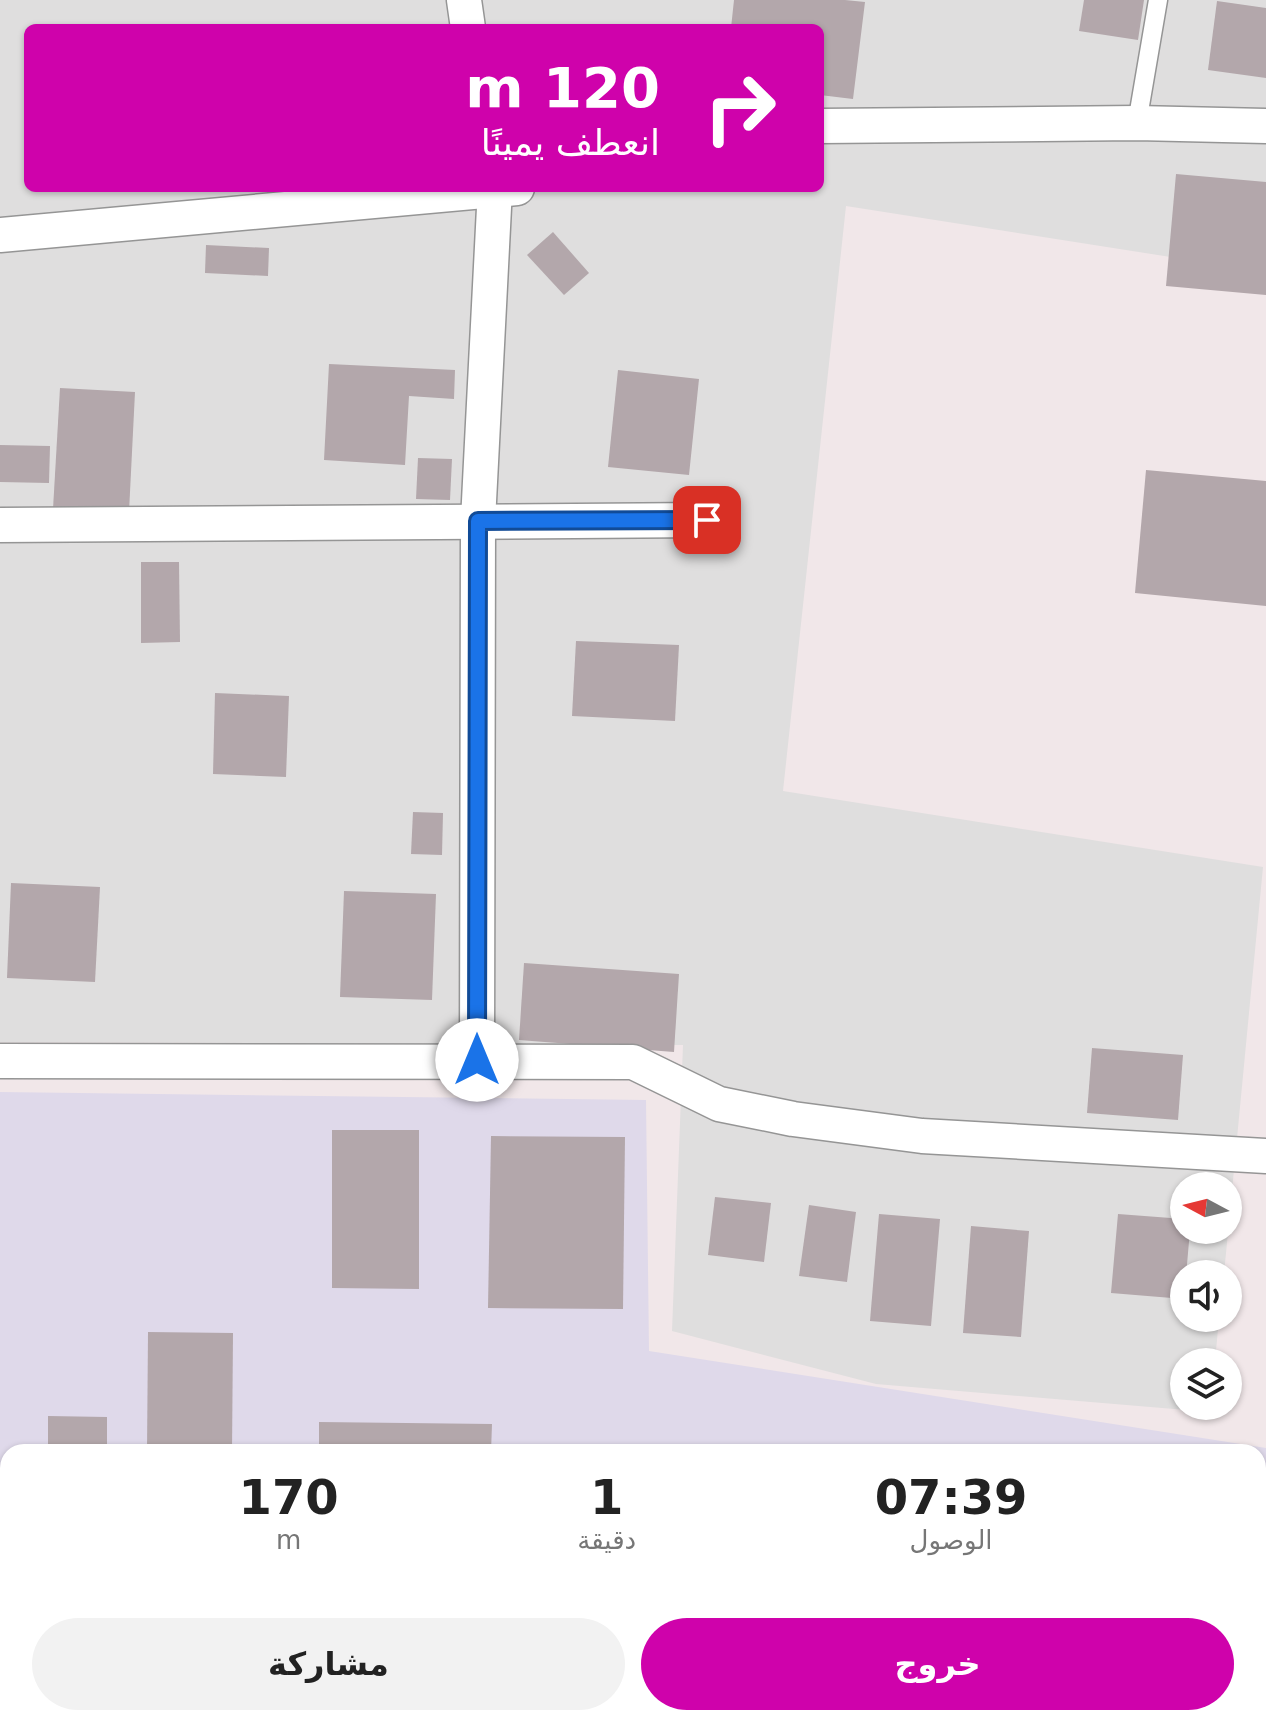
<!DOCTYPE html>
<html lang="ar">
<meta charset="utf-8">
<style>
body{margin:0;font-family:"DejaVu Sans",Vazirmatn,sans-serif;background:#f2f2f2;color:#222;direction:rtl;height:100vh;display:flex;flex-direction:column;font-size:30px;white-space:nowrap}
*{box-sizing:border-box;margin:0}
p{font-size:26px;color:#767676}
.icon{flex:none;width:44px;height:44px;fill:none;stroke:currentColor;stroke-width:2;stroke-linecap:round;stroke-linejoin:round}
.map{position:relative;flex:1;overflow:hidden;direction:ltr}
.side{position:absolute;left:0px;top:1444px;width:1266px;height:282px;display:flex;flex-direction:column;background:#fff;border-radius:24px 24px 0 0;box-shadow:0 2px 6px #0004;direction:rtl}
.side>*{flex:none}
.top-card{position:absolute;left:24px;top:24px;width:800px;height:168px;border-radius:12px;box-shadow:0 2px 6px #0004;direction:rtl;background:#cf02ab;color:#fff;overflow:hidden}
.needle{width:52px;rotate:277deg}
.fabs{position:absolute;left:1170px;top:1172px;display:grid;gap:16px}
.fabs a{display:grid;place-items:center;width:72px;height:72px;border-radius:50%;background:#fff;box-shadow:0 2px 6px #0004;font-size:40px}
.pin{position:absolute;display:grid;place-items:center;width:68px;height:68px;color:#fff;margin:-34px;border-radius:16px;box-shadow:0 4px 12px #0006}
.me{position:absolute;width:88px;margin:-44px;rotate:0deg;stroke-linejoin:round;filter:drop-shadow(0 0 6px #0008)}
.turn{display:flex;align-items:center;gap:28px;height:168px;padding:0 32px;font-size:36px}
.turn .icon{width:104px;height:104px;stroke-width:2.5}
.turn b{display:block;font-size:56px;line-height:68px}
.eta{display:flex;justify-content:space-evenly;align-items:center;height:136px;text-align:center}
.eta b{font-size:48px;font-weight:700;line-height:56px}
.primary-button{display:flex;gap:16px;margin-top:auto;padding:16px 32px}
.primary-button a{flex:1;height:92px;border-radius:48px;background:#cf02ab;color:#fff;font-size:32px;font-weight:700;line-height:92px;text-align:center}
.primary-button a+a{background:#f2f2f2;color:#222}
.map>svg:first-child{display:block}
.residential{fill:#dfdede;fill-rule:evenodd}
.industrial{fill:#dfd9ea;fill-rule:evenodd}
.building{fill:#b3a7ab}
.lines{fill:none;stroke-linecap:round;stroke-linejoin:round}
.service-casing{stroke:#959595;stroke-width:21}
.minor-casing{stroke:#959595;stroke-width:37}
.service{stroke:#fff;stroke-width:18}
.minor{stroke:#fff;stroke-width:34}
.route-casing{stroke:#114b97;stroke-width:20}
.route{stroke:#1a73e8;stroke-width:14}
</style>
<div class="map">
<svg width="1266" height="1725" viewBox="0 0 1266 1725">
<rect width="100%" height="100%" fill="#f1e7e9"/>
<path class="residential" d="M0,0h1266v272l-420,-66 -63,585 480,76 -39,407h-40v44h35l-4,44h-31v44h27l-1,6 -334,-28 -204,-53 11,-286 -683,-3zM28,28h792v160h-792zM1184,1186h44v44h-44z"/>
<path class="industrial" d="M0,1092l646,8 3,251 617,97v277h-1266zM8,1452h1250v266h-1250z"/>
<g class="building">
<path d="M734,0h111l20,2 -12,97 -33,-4v-67h-89z"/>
<path d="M1084,0h60l-6,40 -59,-9z"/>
<path d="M1217,1l49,7v70l-58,-8z"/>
<path d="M1176,174l90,8v113l-100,-9z"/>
<path d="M553,232l36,41 -25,22 -37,-40z"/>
<path d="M206,245l63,3 -1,28 -63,-3z"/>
<path d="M329,364l126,6 -1,29 -45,-3 -4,69 -81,-5z"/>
<path d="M618,370l81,9 -10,96 -81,-8z"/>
<path d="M60,388l75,4 -6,120 -76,-3z"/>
<path d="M0,445l50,1 -1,37 -49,-1z"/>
<path d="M418,458l34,1 -2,41 -34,-1z"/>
<path d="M1146,470l120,11v125l-131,-13z"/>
<path d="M141,562h38l1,80 -39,1z"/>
<path d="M576,641l103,4 -4,76 -103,-5z"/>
<path d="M215,693l74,3 -3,81 -73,-3z"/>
<path d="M413,812l30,1 -1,42 -31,-1z"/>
<path d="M11,883l89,4 -5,95 -88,-4z"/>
<path d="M344,891l92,3 -4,106 -92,-3z"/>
<path d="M524,963l155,11 -5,78 -155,-12z"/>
<path d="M1092,1048l91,7 -5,65 -91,-7z"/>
<path d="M332,1130h87v159l-87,-1z"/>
<path d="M491,1136l134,1 -2,172 -135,-1z"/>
<path d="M715,1197l56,6 -7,59 -56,-7z"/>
<path d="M809,1205l47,7 -9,70 -48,-6z"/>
<path d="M879,1214l61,5 -9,107 -61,-5z"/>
<path d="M1118,1214l66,5v11h6l-6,69 -73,-6z"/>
<path d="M971,1226l58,5 -8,106 -58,-4z"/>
<path d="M148,1332l85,1 -1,119h-85z"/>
<path d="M48,1416l59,1v35h-59z"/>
<path d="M319,1422l173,2 -1,28h-172z"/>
<rect x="87" y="1718" width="58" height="7"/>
<path d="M316,1718h172v7l-172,-1z"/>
<rect x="182" y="1719" width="58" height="6"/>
</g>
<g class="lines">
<g class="service-casing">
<path id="service" d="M1137,123l21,-123"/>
</g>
<g class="minor-casing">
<g id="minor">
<path d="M464,0l4,28"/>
<path d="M820,126l317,-3 129,3"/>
<path d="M0,235l517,-47"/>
<path d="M0,525l707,-5"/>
<path d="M477,1060l1,-539 17,-333"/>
<path d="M0,1061l633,1 86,42 74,15 129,17 344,20"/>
</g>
</g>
<use href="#service" class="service"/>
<use href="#minor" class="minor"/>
</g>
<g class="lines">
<g class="route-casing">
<path id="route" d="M477,1060l1,-539 229,-1"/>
</g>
<use href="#route" class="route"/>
</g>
</svg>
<div class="fabs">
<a><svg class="needle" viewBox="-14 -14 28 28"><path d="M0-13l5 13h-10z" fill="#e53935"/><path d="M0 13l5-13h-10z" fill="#767676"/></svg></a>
<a><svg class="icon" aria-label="sound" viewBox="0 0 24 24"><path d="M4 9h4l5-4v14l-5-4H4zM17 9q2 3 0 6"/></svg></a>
<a><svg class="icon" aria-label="layers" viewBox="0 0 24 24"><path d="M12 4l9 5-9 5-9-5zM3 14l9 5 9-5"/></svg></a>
</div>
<div class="pin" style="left:707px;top:520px;background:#d93025"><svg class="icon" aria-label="arrive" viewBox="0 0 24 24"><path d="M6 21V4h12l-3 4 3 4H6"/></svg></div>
<svg class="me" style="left:477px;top:1060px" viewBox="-20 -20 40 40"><circle r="19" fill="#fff"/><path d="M0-13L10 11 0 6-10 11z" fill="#1a73e8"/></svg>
<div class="top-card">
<div class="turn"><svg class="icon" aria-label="right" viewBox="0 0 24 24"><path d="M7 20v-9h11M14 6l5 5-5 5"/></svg><div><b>120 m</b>انعطف يمينًا</div></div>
</div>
<section class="side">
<div class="eta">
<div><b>07:39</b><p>الوصول</p></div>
<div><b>1</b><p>دقيقة</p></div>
<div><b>170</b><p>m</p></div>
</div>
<div class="primary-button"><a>خروج</a><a>مشاركة</a></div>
</section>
</div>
